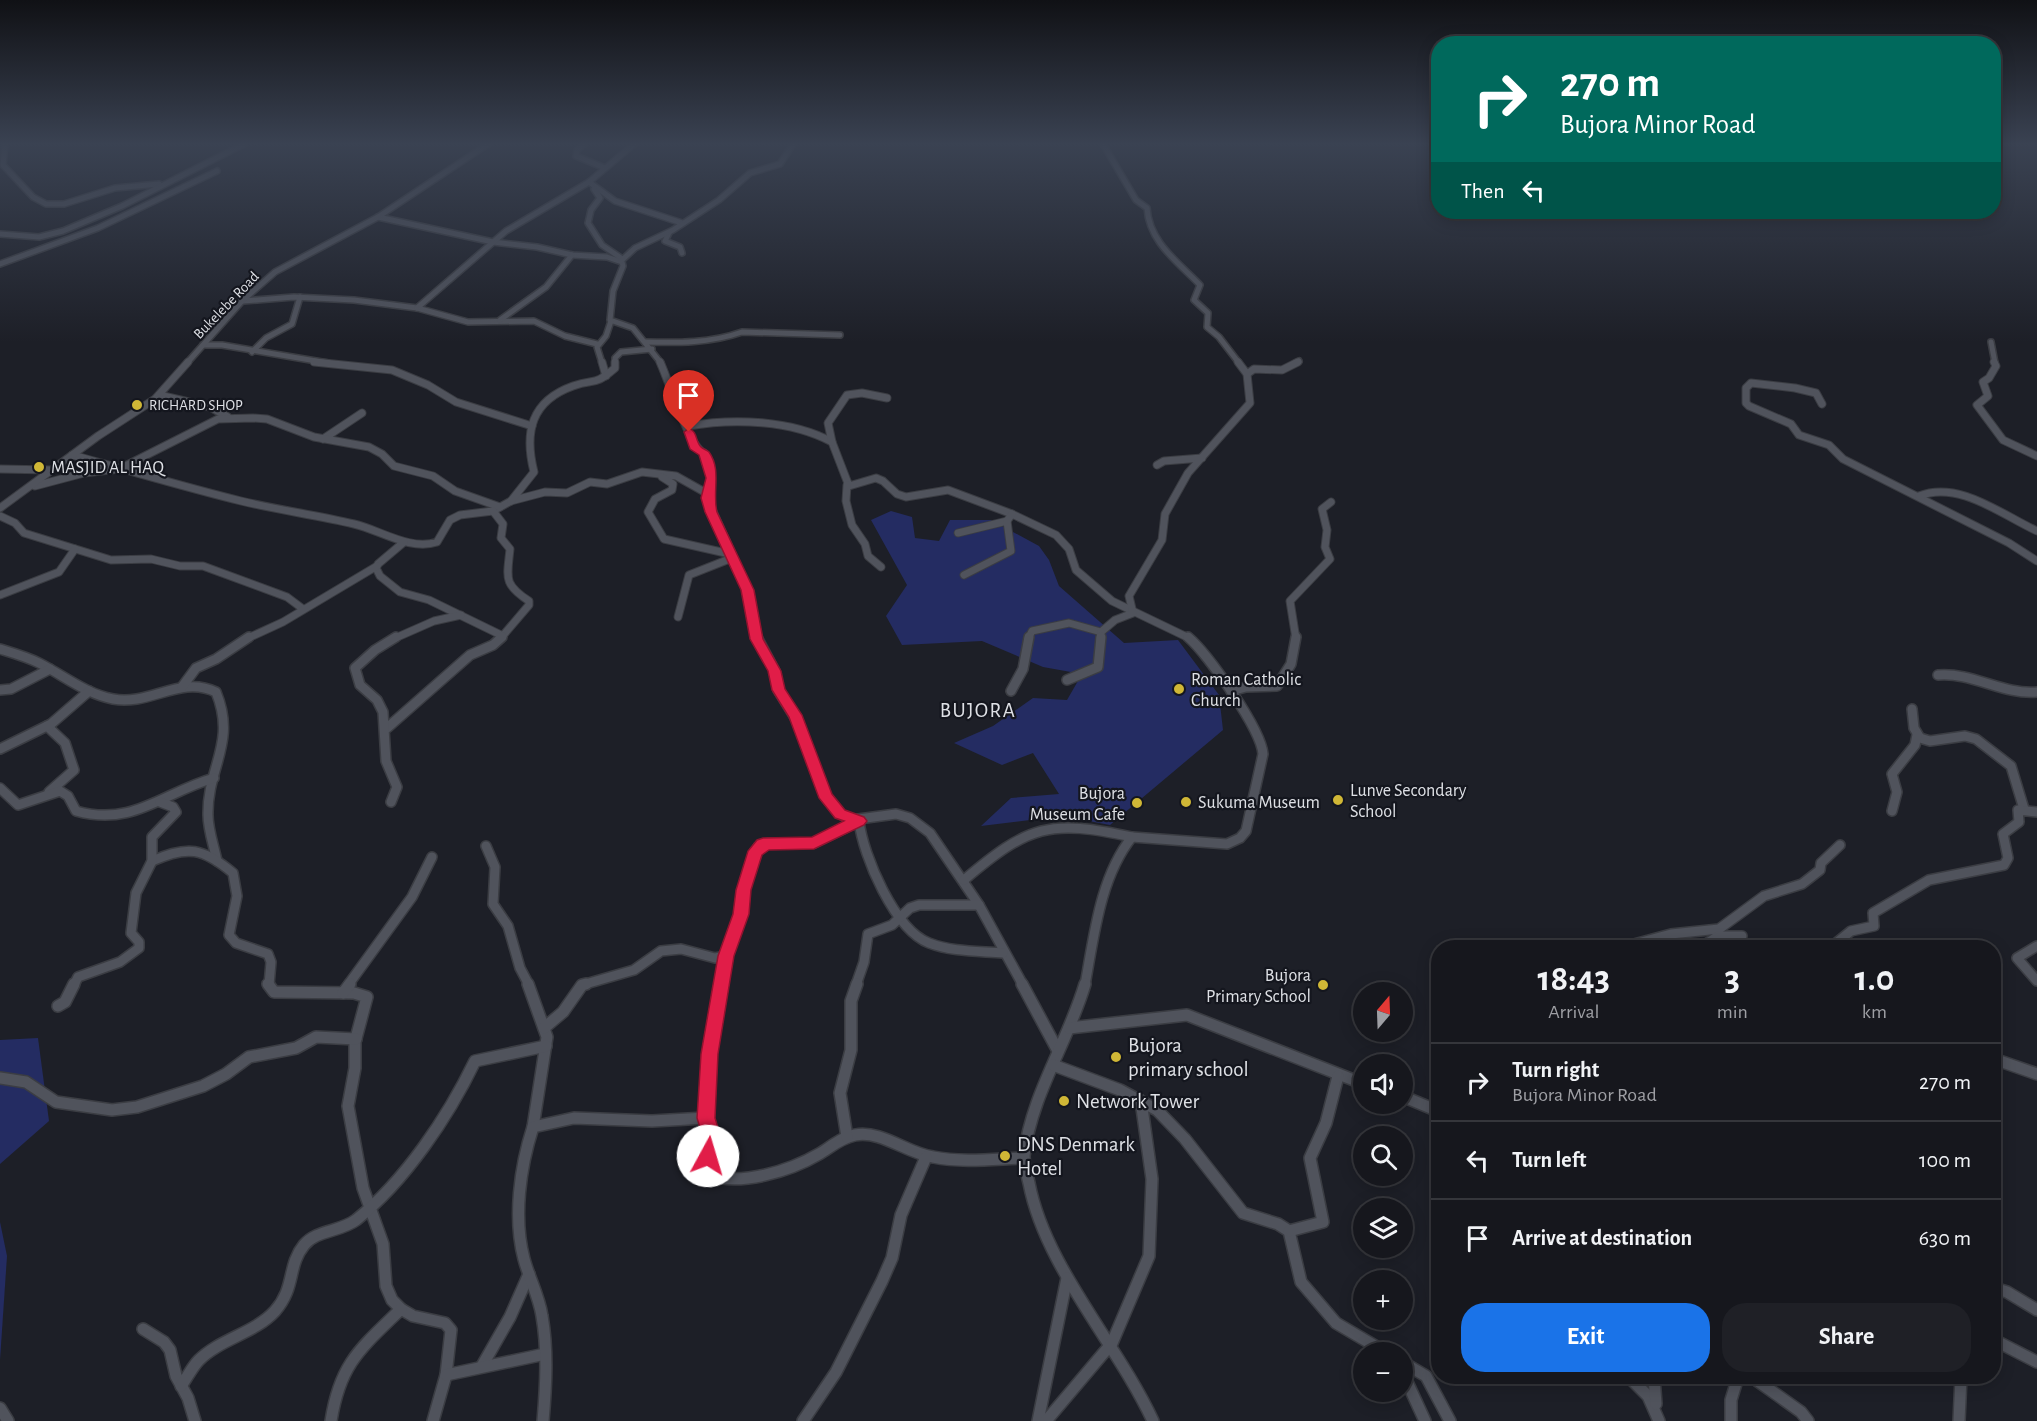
<!DOCTYPE html>
<meta charset="utf-8">
<style>
body{margin:0;font-family:"Alegreya Sans",sans-serif;background:#1f2026;color:#f1f3f6;height:100vh;display:flex;flex-direction:column;font-size:22px;white-space:nowrap}
*{box-sizing:border-box;margin:0}
p{font-size:20px;color:#9e9fa4}
.icon{flex:none;width:33px;height:33px;fill:none;stroke:currentColor;stroke-width:2;stroke-linecap:round;stroke-linejoin:round}
.map{position:relative;flex:1;overflow:hidden}
.drawer{position:absolute;left:1431px;top:940px;width:570px;height:444px;display:flex;flex-direction:column;background:#16171d;border-radius:24px;box-shadow:0 3px 15px #0003,0 0 0 2px #35363b}
.drawer>*{flex:none}
.top-card{position:absolute;left:1431px;top:36px;width:570px;height:183px;border-radius:24px;box-shadow:0 3px 15px #0003,0 0 0 2px #35363b;background:#00695c;color:#fff;overflow:hidden}
.needle{width:39px;rotate:19deg}
.controls{position:absolute;left:1353px;top:982px;display:grid;gap:12px}
.controls a{display:grid;place-items:center;width:60px;height:60px;border-radius:50%;background:#16171d;box-shadow:0 3px 15px #0003,0 0 0 2px #35363b;font-size:30px}
.pin{position:absolute;display:grid;place-items:center;width:51px;height:51px;color:#fff;margin:-62px -26px;border-radius:50% 50% 50% 0;rotate:-45deg;box-shadow:0 0 6px #0007}
.pin .icon{rotate:45deg}
.me{position:absolute;width:66px;margin:-33px;rotate:6deg;stroke-linejoin:round;filter:drop-shadow(0 0 4px #0008)}
.turn{display:flex;align-items:center;gap:21px;height:126px;padding:0 30px;font-size:27px}
.turn .icon{width:78px;height:78px;stroke-width:2.5}
.turn b{display:block;font-size:42px;line-height:51px}
.then{display:flex;align-items:center;height:57px;padding:0 30px;background:#0003;gap:12px;font-size:22px}
.eta{display:flex;justify-content:space-evenly;align-items:center;height:102px;text-align:center}
.eta b{font-size:36px;font-weight:600;line-height:42px}
.cta{display:flex;gap:12px;margin-top:auto;padding:12px 30px}
.cta a{flex:1;height:69px;border-radius:24px;background:#1a73e8;color:#fff;font-size:24px;font-weight:600;line-height:69px;text-align:center}
.cta a+a{background:#1f2026;color:#f1f3f6}
ul{padding:0;list-style:none}
li{display:flex;align-items:center;gap:18px;height:78px;padding:0 30px;border-top:2px solid #35363b}
li div{flex:1}
li b{display:block;font-size:22px}
li em{font-style:normal}
.map>svg:first-child{display:block}
.green{fill:#242c62}
.lines{fill:none;stroke-linecap:round;stroke-linejoin:round}
.minor-far3-casing{stroke:#3b3d43;stroke-width:8}
.minor-far2-casing{stroke:#3b3d43;stroke-width:9}
.minor-far1-casing{stroke:#3b3d43;stroke-width:12}
.minor-casing{stroke:#3b3d43;stroke-width:14}
.minor-far3{stroke:#50535c;stroke-width:5}
.minor-far2{stroke:#50535c;stroke-width:7}
.minor-far1{stroke:#50535c;stroke-width:9}
.minor{stroke:#50535c;stroke-width:11}
.route{fill:#e11d48;stroke:#92132f;stroke-width:1.5}
.poi-dot{fill:#d0b736;stroke:#14161e;stroke-width:2}
.labels{text-anchor:middle;stroke-width:4.5;stroke-linejoin:round;paint-order:stroke}
.far-street-label{font-size:15px;fill:#dee0e5;stroke:#14161e}
.far-poi-label{font-size:15px;fill:#dee0e5;stroke:#14161e;text-anchor:start}
.poi-label{font-size:18px;fill:#dee0e5;stroke:#14161e;text-anchor:start}
.quarter-label{font-size:21px;letter-spacing:1.5px;fill:#dee0e5;stroke:#14161e}
.near-poi-label{font-size:21px;fill:#dee0e5;stroke:#14161e;text-anchor:start}
</style>
<div class="map">
<svg width="2037" height="1421" viewBox="0 0 2037 1421">
<rect width="100%" height="100%" fill="#1d1f27"/>
<g class="green">
<path d="M891,511l21,6 3,21 24,3 11,-21h41l48,26 10,14 10,26 65,57 54,-3 41,55 4,35 -113,95 -48,-9 -81,10 30,-28 48,-4 -26,-41 -31,12 -48,-22 39,-17 40,-28 34,2 15,-26 -39,-7 -61,-26 -80,4 -16,-29 21,-31 -36,-65z"/>
<path d="M38,1038l11,83 -49,43v-124z"/>
<path d="M0,1222l7,34 -7,104z"/>
</g>
<g class="lines">
<g class="minor-far3-casing">
<g id="minor-far3">
<path d="M5,144l-2,21 30,32 13,7h18l51,-16 44,-4"/>
<path d="M584,144l-7,6 -1,6 29,12"/>
<path d="M1103,144l33,56 11,8c2,34 31,54 53,77l-6,15 14,13 -1,14 12,10 20,26"/>
<path d="M589,182l26,19 67,22"/>
<path d="M594,189l6,9 -9,12 -3,13 14,22 19,13"/>
<path d="M378,217l115,25 44,5 35,8 35,2 15,5 1,4 -10,25 -3,29 23,8 28,35"/>
<path d="M669,233l-4,8 15,6 2,6"/>
<path d="M0,234l39,3 24,-6 59,-25 122,-62"/>
<path d="M621,261l14,-13 38,-18 46,-30 31,-27 30,-9 13,-20"/>
<path d="M0,264l98,-36 119,-57"/>
<path d="M243,301l51,-4 60,3 63,8 51,14 66,-1 31,15 32,8"/>
<path d="M417,308l89,-77 83,-49 45,-38"/>
<path d="M500,320l46,-33 26,-32"/>
<path d="M645,342c33,1 66,1 97,-10l98,3"/>
<path d="M1991,342l4,21"/>
<path d="M203,345h19l106,18"/>
<path d="M252,352l14,-14 26,-14 8,-27"/>
<path d="M187,363l55,-62 33,-29 103,-55 110,-73"/>
<path d="M602,363l-5,-16 9,-11 5,-15"/>
<path d="M615,363v-5l6,-6 31,-3"/>
<path d="M1295,363l4,-2"/>
</g>
</g>
<g class="minor-far2-casing">
<g id="minor-far2">
<path d="M314,362l78,8 36,15 28,17 76,24"/>
<path d="M602,362l4,14"/>
<path d="M660,362c9,19 29,85 44,91l7,25 -4,20 41,91 9,50"/>
<path d="M1994,362l2,4 -7,12 -6,4 5,14 -11,9 26,35 34,16"/>
<path d="M1247,374l7,-5 28,1 16,-8"/>
<path d="M159,395l51,12 18,10"/>
<path d="M1822,404l-6,-11 -21,-5 -44,-5 -5,5v15l3,3 42,18 8,11 30,10 14,14 166,84 28,18"/>
<path d="M688,426c46,-8 103,-6 144,16l17,44 27,-8 7,3 14,13 9,3 42,-7 64,24 44,21 13,14 7,21 36,31 79,38"/>
<path d="M323,439l39,-26"/>
<path d="M832,442l-4,-19 19,-28 15,-2 25,5"/>
<path d="M72,455c56,15 112,32 169,46 37,9 75,14 113,23 26,6 56,27 83,18l13,-22 10,-5 33,-4 18,-10 34,-9 22,1 23,-11 17,2 35,-12 34,4 32,18"/>
<path d="M1157,465l7,-4 38,-3"/>
<path d="M0,469l51,1"/>
<path d="M662,477l11,7 -1,6 -17,9 -7,13 16,27 66,15"/>
<path d="M847,485l-1,16 6,24 13,19 3,12 13,11"/>
<path d="M35,486l49,-13 35,-4 99,-50 35,-1 14,1 47,18 55,10 13,7 12,12 39,10 22,15 45,16"/>
<path d="M1919,496c40,-16 83,19 118,35"/>
<path d="M511,501l23,-29c-10,-40 -3,-71 39,-86 23,-8 20,1 42,-18v-6"/>
<path d="M0,508l98,-72 57,-37 33,-37"/>
<path d="M493,511l10,13 -2,14 9,11c-3,29 -7,35 19,52v4l-29,34"/>
<path d="M0,516l15,7 9,10 87,27 40,-1 29,7h23l84,31 16,12"/>
<path d="M958,533l49,-12"/>
<path d="M404,542l-26,22 -2,4 4,8 20,16 29,8 74,36"/>
<path d="M964,575l47,-24 -4,-30 5,-7"/>
<path d="M0,595l59,-23 16,-23"/>
<path d="M678,617l11,-42 43,-17"/>
<path d="M246,639l37,-17 94,-56"/>
<path d="M393,639l41,-18 27,-6"/>
<path d="M1028,639l4,-8 37,-8 32,9 14,-12 18,-7 -4,-17 33,-56 3,-26 23,-41 62,-70 -3,-29 -9,-12"/>
<path d="M1100,639l1,-7"/>
<path d="M1296,639l-6,-38 40,-42 -5,-12 2,-17 -5,-21 9,-7"/>
</g>
</g>
<g class="minor-far1-casing">
<g id="minor-far1">
<path d="M757,637l18,34 3,19 21,34 27,74 14,16 11,6 45,-6 14,4 20,15 49,72 44,80"/>
<path d="M0,649c13,4 27,8 39,14 24,12 47,31 74,36 37,7 67,-24 103,-7 21,51 -9,75 -8,123 0,15 6,31 9,46"/>
<path d="M1938,675c35,-3 64,20 99,17"/>
<path d="M1067,680l31,-13 3,-30"/>
<path d="M182,687l14,-19 20,-9 33,-22"/>
<path d="M0,690l11,-1 39,-20"/>
<path d="M1011,691l12,-22 6,-32"/>
<path d="M1231,691l15,-4 31,-1 14,-22 5,-27"/>
<path d="M1912,709l2,19 6,10 10,3 35,-5 11,3 35,27 13,43"/>
<path d="M47,726l18,17 9,27 -25,22"/>
<path d="M387,728l83,-73 23,-10 9,-8"/>
<path d="M0,749l51,-25 38,-33"/>
<path d="M0,788l18,17 42,-14 8,5 8,15c57,16 86,-18 138,-33"/>
<path d="M391,802l6,-15 -11,-26 -3,-49 -6,-12 -17,-15 -5,-17 20,-18 21,-13"/>
<path d="M1892,811l5,-19 -5,-18 23,-29 2,-10"/>
<path d="M486,846l9,21 -2,37 15,22 12,42 9,17"/>
<path d="M152,861c36,-16 51,-13 81,12l4,23 -8,39 7,8 32,11 3,8 -2,23"/>
<path d="M964,880c65,-55 85,-61 168,-43"/>
<path d="M2037,946l-20,12 20,23"/>
<path d="M1619,948l52,-14 48,-5 45,-33 38,-12 18,-14 1,-7 19,-18"/>
<path d="M1700,948l18,-12h24"/>
<path d="M1830,948l21,-17 23,-5 -1,-13 56,-33 75,-15 4,-7 -5,-24 16,-12 -1,-12 19,2"/>
<path d="M74,985l4,-8 42,-15 19,-14v-6l-8,-9 5,-40 16,-32v-24l24,-25 -3,-5 -13,-5"/>
<path d="M348,985l64,-88 20,-40"/>
<path d="M582,985l52,-15 27,-19 20,-2 34,9 11,-2"/>
<path d="M721,985l5,-29 15,-42 3,-24 14,-43 11,-4h45l45,-22c4,35 36,109 70,122 23,9 50,8 74,10"/>
<path d="M856,985l8,-23 4,-28 24,-9 18,-17 9,-3h60"/>
<path d="M1085,985c9,-49 15,-108 47,-148l95,7 13,-6 6,-7 17,-77c-2,-25 -55,-100 -75,-117"/>
</g>
</g>
<g class="minor-casing">
<g id="minor">
<path d="M268,984l6,8 80,1 13,4 -12,45v26l-7,38 15,82 20,56 3,42 6,14 9,9 12,7 32,7 6,7 -5,45 -13,46"/>
<path d="M528,984l19,53 -14,90"/>
<path d="M721,984l-12,71 -3,63 7,23 -6,29 2,5c32,11 81,-4 110,-21 12,-7 21,-16 36,-19 27,-5 51,18 78,22 30,6 61,2 91,1"/>
<path d="M1022,984l36,67"/>
<path d="M1085,984c-17,58 -54,111 -61,172 0,8 3,19 5,27 16,84 88,160 124,238"/>
<path d="M343,993l7,-9"/>
<path d="M58,1006l7,-4 9,-18"/>
<path d="M544,1028l19,-16 19,-27 4,-1"/>
<path d="M1069,1028l118,-13 177,69"/>
<path d="M1994,1059l43,15"/>
<path d="M1053,1065l67,25 37,20 28,29 58,74 35,11 11,7 12,51 35,41 51,30"/>
<path d="M0,1078l26,4 30,20 56,8 25,-3 66,-21 23,-12 23,-17 47,-9 20,-11 40,2"/>
<path d="M1402,1096l36,15"/>
<path d="M847,1137l-7,-44 11,-43v-49l6,-17"/>
<path d="M1289,1231l34,-9 -13,-64 16,-35 12,-47"/>
<path d="M1994,1288l13,4 30,18"/>
<path d="M143,1329l21,13 6,8 6,26 12,22 7,23"/>
<path d="M1994,1340l43,22"/>
<path d="M1402,1362l24,14 24,45"/>
<path d="M482,1366l28,-49 19,-43"/>
<path d="M1402,1371l23,50"/>
<path d="M446,1375l99,-21"/>
<path d="M1629,1377l19,19 11,25"/>
<path d="M1654,1377l2,27"/>
<path d="M1752,1377l49,35 7,9"/>
<path d="M181,1386c6,-8 11,-19 18,-26 21,-21 56,-27 76,-49 21,-24 12,-45 29,-66 12,-15 36,-13 52,-25 49,-39 92,-103 119,-159l71,-15"/>
<path d="M0,1408l8,13"/>
<path d="M331,1421c9,-58 30,-73 70,-112"/>
<path d="M543,1421c3,-35 5,-71 -1,-105 -3,-20 -13,-38 -18,-57 -11,-41 -4,-92 9,-132l41,-9 78,3 54,-3"/>
<path d="M803,1421l33,-49 46,-91 10,-23 9,-43 25,-58"/>
<path d="M1038,1421l29,-143"/>
<path d="M1046,1421l66,-78 37,-87 3,-77 -11,-78"/>
<path d="M1731,1421v-21l7,-23"/>
<path d="M1959,1421l2,-44"/>
</g>
</g>
<use href="#minor-far3" class="minor-far3"/>
<use href="#minor-far2" class="minor-far2"/>
<use href="#minor-far1" class="minor-far1"/>
<use href="#minor" class="minor"/>
</g>
<linearGradient id="sky" x2="0" y2="1"><stop stop-color="#101115"/><stop offset="0.42" stop-color="#3a4252"/><stop offset="1" stop-color="#3a4252" stop-opacity="0"/></linearGradient>
<rect width="2037" height="342" fill="url(#sky)"/>
<path class="route" d="M689,428c9,4 6,13 12,19 2,2 6,3 8,5 13,18 3,40 8,60l37,78 9,49 18,32 4,18 17,26 30,79 13,16 19,7 3,4 -3,4 -50,24 -45,1 -7,5 -11,35 -2,24 -15,42 -16,98 -3,64 7,23 -8,22 -6,2 -6,-2 -3,-7 5,-15 -7,-23 4,-64 17,-98 15,-42 3,-24 12,-39 9,-11 6,-2 49,-1 32,-16 -9,-3 -16,-20 -30,-81 -17,-27 -4,-19 -18,-32 -9,-49 -36,-78 -4,-14 5,-20 -7,-23 -9,-6 -6,-17z"/>
<g class="poi-dot">
<circle cx="137" cy="405" r="6"/>
<circle cx="39" cy="467" r="6"/>
<circle cx="1179" cy="689" r="6"/>
<circle cx="1338" cy="800" r="6"/>
<circle cx="1186" cy="802" r="6"/>
<circle cx="1137" cy="803" r="6"/>
<circle cx="1323" cy="985" r="6"/>
<circle cx="1116" cy="1057" r="6"/>
<circle cx="1064" cy="1101" r="6"/>
<circle cx="1005" cy="1156" r="6"/>
</g>
<g class="labels">
<g class="far-street-label">
<text transform="translate(226 305) rotate(-46)" y="5">Bukelebe Road</text>
</g>
<g class="far-poi-label">
<text x="149" y="410">RICHARD SHOP</text>
</g>
<g class="poi-label">
<text x="51" y="473">MASJID AL HAQ</text>
<text x="1191" y="685">Roman Catholic<tspan x="1191" dy="21">Church</tspan></text>
<text x="1350" y="796">Lunve Secondary<tspan x="1350" dy="21">School</tspan></text>
<text x="1125" y="799" text-anchor="end">Bujora<tspan x="1125" dy="21">Museum Cafe</tspan></text>
<text x="1198" y="808">Sukuma Museum</text>
<text x="1311" y="981" text-anchor="end">Bujora<tspan x="1311" dy="21">Primary School</tspan></text>
</g>
<g class="quarter-label">
<text x="978" y="717">BUJORA</text>
</g>
<g class="near-poi-label">
<text x="1128" y="1052">Bujora<tspan x="1128" dy="24">primary school</tspan></text>
<text x="1076" y="1108">Network Tower</text>
<text x="1017" y="1151">DNS Denmark<tspan x="1017" dy="24">Hotel</tspan></text>
</g>
</g>
</svg>
<div class="controls">
<a><svg class="needle" viewBox="-14 -14 28 28"><path d="M0-13l5 13h-10z" fill="#e53935"/><path d="M0 13l5-13h-10z" fill="#9e9fa4"/></svg></a>
<a><svg class="icon" aria-label="sound" viewBox="0 0 24 24"><path d="M4 9h4l5-4v14l-5-4H4zM17 9q2 3 0 6"/></svg></a>
<a><svg class="icon" aria-label="search" viewBox="0 0 24 24"><circle cx="10" cy="10" r="6"/><path d="M15 15l6 6"/></svg></a>
<a><svg class="icon" aria-label="layers" viewBox="0 0 24 24"><path d="M12 4l9 5-9 5-9-5zM3 14l9 5 9-5"/></svg></a>
<a>+</a>
<a>−</a>
</div>
<div class="pin" style="left:689px;top:432px;background:#d93025"><svg class="icon" aria-label="arrive" viewBox="0 0 24 24"><path d="M6 21V4h12l-3 4 3 4H6"/></svg></div>
<svg class="me" style="left:708px;top:1156px" viewBox="-20 -20 40 40"><circle r="19" fill="#fff"/><path d="M0-13L10 11 0 6-10 11z" fill="#e11d48"/></svg>
<div class="top-card">
<div class="turn"><svg class="icon" aria-label="right" viewBox="0 0 24 24"><path d="M7 20v-9h11M14 6l5 5-5 5"/></svg><div><b>270 m</b>Bujora Minor Road</div></div>
<div class="then">Then<svg class="icon" aria-label="left" viewBox="0 0 24 24"><path d="M17 20v-9H6M10 6l-5 5 5 5"/></svg></div>
</div>
<section class="drawer">
<div class="eta">
<div><b>18:43</b><p>Arrival</p></div>
<div><b>3</b><p>min</p></div>
<div><b>1.0</b><p>km</p></div>
</div>
<ul>
<li><svg class="icon" aria-label="right" viewBox="0 0 24 24"><path d="M7 20v-9h11M14 6l5 5-5 5"/></svg><div><b>Turn right</b><p>Bujora Minor Road</p></div><em>270 m</em></li>
<li><svg class="icon" aria-label="left" viewBox="0 0 24 24"><path d="M17 20v-9H6M10 6l-5 5 5 5"/></svg><div><b>Turn left</b></div><em>100 m</em></li>
<li><svg class="icon" aria-label="arrive" viewBox="0 0 24 24"><path d="M6 21V4h12l-3 4 3 4H6"/></svg><div><b>Arrive at destination</b></div><em>630 m</em></li>
</ul>
<div class="cta"><a>Exit</a><a>Share</a></div>
</section>
</div>
